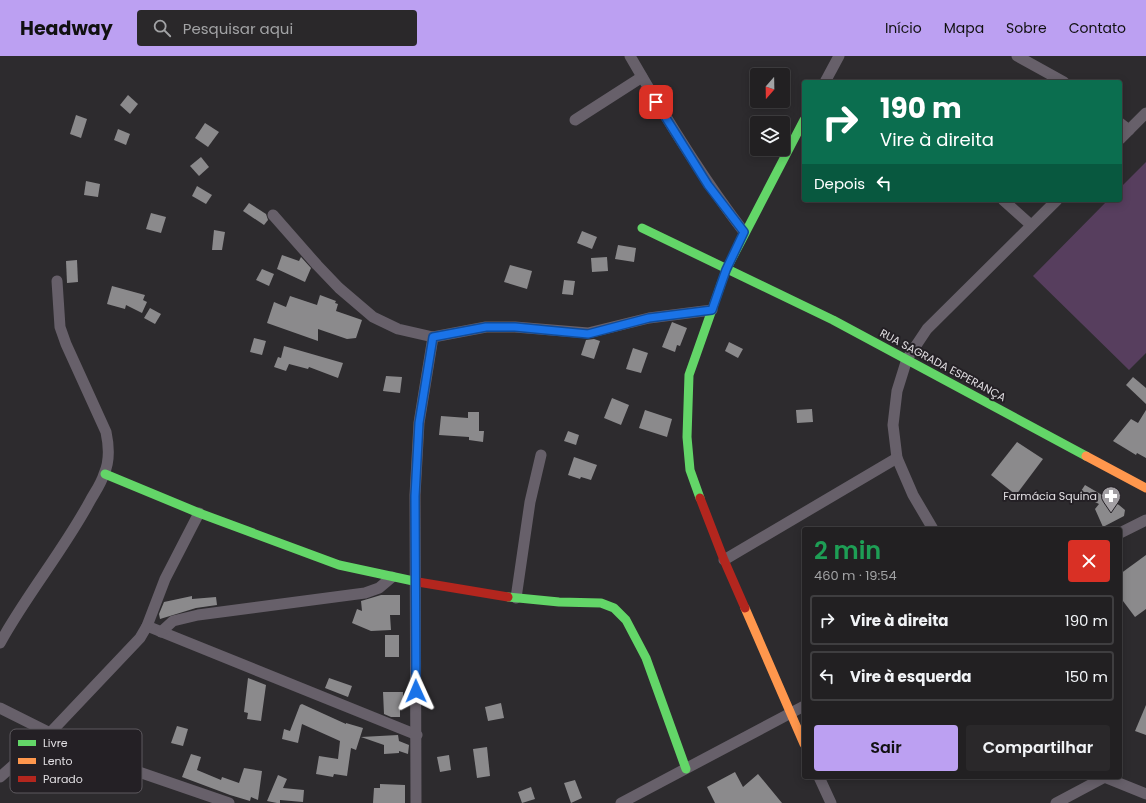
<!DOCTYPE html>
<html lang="pt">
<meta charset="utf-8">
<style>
body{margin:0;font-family:Poppins,sans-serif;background:#2a282a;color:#f1f3f6;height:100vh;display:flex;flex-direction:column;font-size:15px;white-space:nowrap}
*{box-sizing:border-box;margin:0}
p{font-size:13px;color:#a2a3a5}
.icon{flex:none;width:22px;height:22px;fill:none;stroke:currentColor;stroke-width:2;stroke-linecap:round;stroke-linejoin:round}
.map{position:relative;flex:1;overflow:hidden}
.panel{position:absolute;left:802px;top:471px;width:320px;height:252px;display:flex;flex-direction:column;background:#222022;border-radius:4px;box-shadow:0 2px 10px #0003,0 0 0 1px #3f3e40}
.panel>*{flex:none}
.hud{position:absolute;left:802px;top:24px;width:320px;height:122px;border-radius:4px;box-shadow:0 2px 10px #0003,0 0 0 1px #3f3e40;background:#0b6e4f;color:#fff;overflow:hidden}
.needle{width:26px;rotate:200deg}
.buttons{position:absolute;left:750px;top:12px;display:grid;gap:8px}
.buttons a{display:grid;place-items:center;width:40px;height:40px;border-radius:4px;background:#222022;box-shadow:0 2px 10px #0003,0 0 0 1px #3f3e40;font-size:20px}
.pin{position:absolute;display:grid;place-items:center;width:34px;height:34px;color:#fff;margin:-17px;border-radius:8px;box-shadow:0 2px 6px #0006}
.me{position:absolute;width:44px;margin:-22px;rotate:359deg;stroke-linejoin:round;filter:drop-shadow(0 0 3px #0008)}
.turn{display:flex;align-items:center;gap:14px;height:84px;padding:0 12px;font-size:18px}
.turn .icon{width:52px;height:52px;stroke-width:2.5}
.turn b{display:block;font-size:28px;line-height:34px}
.then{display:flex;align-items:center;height:38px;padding:0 12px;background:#0003;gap:8px;font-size:15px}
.round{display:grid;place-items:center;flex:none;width:42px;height:42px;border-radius:4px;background:#2a282a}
.overview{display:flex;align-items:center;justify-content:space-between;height:68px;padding:0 12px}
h1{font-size:24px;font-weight:600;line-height:30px;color:#1e9e55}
.cta{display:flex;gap:8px;margin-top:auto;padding:8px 12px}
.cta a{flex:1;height:46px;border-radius:4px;background:#bca0f2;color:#111;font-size:16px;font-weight:600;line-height:46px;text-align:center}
.cta a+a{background:#2a282a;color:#f1f3f6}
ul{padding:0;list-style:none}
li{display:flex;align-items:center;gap:12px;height:50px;margin:0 8px 6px;padding:0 4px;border:2px solid #3f3e40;border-radius:4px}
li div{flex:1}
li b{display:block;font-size:15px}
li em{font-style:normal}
header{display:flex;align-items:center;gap:24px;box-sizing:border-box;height:56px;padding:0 20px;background:#bca0f2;color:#111}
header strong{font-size:19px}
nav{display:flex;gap:22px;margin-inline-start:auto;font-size:14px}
.search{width:280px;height:36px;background:#2a282a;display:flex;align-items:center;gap:10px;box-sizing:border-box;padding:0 14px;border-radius:4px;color:#a2a3a5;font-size:15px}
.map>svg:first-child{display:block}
.green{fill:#573e5e}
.building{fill:#8b8a8c}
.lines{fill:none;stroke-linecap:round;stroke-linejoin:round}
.street{stroke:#67606a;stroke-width:11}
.fast{stroke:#63d668;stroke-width:9}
.slow{stroke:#ff974d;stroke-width:9}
.jam{stroke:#b3261e;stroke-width:9}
.route-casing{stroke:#114b97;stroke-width:10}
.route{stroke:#1a73e8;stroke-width:7}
.labels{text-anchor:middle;stroke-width:4;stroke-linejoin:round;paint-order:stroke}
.street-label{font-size:11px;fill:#e1dee2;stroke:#242025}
.poi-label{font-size:11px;fill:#e1dee2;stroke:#242025;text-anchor:end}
.key{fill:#242025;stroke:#5d595e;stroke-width:1}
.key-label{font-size:11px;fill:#e1dee2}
</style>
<header>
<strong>Headway</strong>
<div class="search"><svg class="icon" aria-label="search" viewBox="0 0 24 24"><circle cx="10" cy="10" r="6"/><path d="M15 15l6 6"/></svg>Pesquisar aqui</div>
<nav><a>Início</a><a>Mapa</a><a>Sobre</a><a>Contato</a></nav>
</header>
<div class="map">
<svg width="1146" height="747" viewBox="0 0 1146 747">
<rect width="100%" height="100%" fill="#2d2b2e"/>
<path class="green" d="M1146,106v191l-17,17 -96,-94 75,-76h12v-12z"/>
<g class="building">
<path d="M128,39l10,9 -8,10 -10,-9z"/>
<path d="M76,59l11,4 -6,19 -11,-4z"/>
<path d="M205,67l14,9 -11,15 -13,-9z"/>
<path d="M118,73l12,5 -4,11 -12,-5z"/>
<path d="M201,101l8,10 -10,9 -9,-10z"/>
<path d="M86,125l14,3 -2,13 -14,-2z"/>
<path d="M197,130l15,9 -6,9 -14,-8z"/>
<path d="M249,147l17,11 2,6 -4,5 -21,-14z"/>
<path d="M151,157l15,4 -5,16 -15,-4z"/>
<path d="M214,174l11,2 -3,18h-10z"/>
<path d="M582,175l15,6 -5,12 -15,-6z"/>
<path d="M618,189l18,3 -2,14 -19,-3z"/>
<path d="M282,199l17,6 2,-4 10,11 -6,14 -28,-13z"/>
<path d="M607,201l1,14 -16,1 -1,-14z"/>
<path d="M77,204l1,22 -11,1 -1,-22z"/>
<path d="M510,209l22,6 -5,18 -23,-7z"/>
<path d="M262,213l12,5 -5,12 -13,-6z"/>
<path d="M564,224l11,1 -2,14 -11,-1z"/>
<path d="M112,230l33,9 -2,5 4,2 -5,11 -16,-8 -1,4 -18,-5z"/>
<path d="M320,239l16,6 -1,2 3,1 -2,7 26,9 -6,18 -9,1 -29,-10v12l-51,-18 7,-21 12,5 4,-11 27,9z"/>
<path d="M150,252l11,6 -6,10 -11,-6z"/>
<path d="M672,266l15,6 -7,18 -3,-1 -2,7 -13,-5z"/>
<path d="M254,282l12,3 -4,14 -12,-3z"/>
<path d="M594,283l6,2 -6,18 -13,-4 5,-15z"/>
<path d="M729,286l14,7 -5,9 -13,-7z"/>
<path d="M284,290l59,17 -5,15 -29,-11 -1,2 -19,-5 -3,7 -12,-4 4,-10 3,1z"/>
<path d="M633,292l15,5 -7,20 -15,-4z"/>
<path d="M386,320l16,1 -2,16 -17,-2z"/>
<path d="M1133,321l13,11v16l-20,-19z"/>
<path d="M612,342l17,7 -8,20 -17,-7z"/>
<path d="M812,353l1,13 -16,1 -1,-13z"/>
<path d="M645,354l27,9 -5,18 -28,-9z"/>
<path d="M1146,354v48l-9,-5 -1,2 -23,-14 18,-22 7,4z"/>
<path d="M468,356h11v19h5l-1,11 -14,-2v-3l-30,-2 2,-19 27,2z"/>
<path d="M568,375l11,4 -3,10 -12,-4z"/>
<path d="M1017,386l26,17 -27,36 -25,-20z"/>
<path d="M574,401l23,8 -6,15 -10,-3 -1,2 -12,-4z"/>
<path d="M1085,429l34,20 6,5 -1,6 -21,11 -8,-18 4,-5 -20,-10z"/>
<path d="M1146,499v54l-11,8 -15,-20v-23z"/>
<path d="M381,539h19v20h-10l1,15 -20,1 -19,-8 5,-14 5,2 -1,-10z"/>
<path d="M192,540v3l24,-2 1,8 -21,3 -36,11 -1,-5 5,-12z"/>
<rect x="385" y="579" width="14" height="22"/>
<path d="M248,622l18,7 -5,36 -14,-2 1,-6 -4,-1z"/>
<path d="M329,622l23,8 -4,11 -23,-9z"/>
<path d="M383,636h20v17h-3v8h-9l-7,-3z"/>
<path d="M501,647l3,15 -16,3 -3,-14z"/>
<path d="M302,648l44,20v-1l17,5 -7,22 -5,-2 -4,28 -13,-2 -1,3 -17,-3 3,-18 19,3 2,-18 -38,-17 -4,19 -16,-4 2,-10 6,2 10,-26z"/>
<path d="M1146,649v30l-11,-4z"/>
<path d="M177,670l11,3 -5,17 -12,-3z"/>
<path d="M398,679l1,6 10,4 -1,9 -9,-3v2l-15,1v-9l-23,-8z"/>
<path d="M487,691l3,29 -13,2 -4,-29z"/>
<path d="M191,698l10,3 -4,13 24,10 1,-3 17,6 5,-15 18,3 -4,29 -7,-3 -1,4 -20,-6 -48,-18z"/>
<path d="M449,699l2,15 -11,2 -3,-15z"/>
<path d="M735,716l8,15 15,-13 24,29h-67l-8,-16z"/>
<path d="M278,719l9,4 -4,9 21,2 -1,12 -23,-2v3h-3l-10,-2z"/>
<path d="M575,724l7,18 -11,5 -7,-20z"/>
<path d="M380,728l25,1v18h-32l1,-15h6z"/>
<path d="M531,731l4,12 -13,4 -4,-11z"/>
</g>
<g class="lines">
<g class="street">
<path d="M630,0c35,61 71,120 114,176"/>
<path d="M1017,0l47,26"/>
<path d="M825,26l14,-26"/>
<path d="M575,64l67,-43"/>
<path d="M1120,67l9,7"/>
<path d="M1120,83l26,-26"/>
<path d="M1003,144l28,25"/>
<path d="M273,159l44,50 22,23 34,29 25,12 35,8 53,-10h29l73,6 61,-15 63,-8"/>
<path d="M933,473l-20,-34 -16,-37 -4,-33 4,-34 10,-32 20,-30 130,-129"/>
<path d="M1120,477l26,-13"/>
<path d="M724,504l173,-102"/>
<path d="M516,542l14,-96 11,-47"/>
<path d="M147,570l270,109"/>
<path d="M161,576l12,-11 25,-6 167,-22 14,-5 13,-11"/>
<path d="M0,587c27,-49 63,-92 90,-142 5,-9 11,-17 14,-27 6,-13 5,-28 2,-42l-40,-88 -6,-17 -3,-46"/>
<path d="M0,652l104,52 125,43"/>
<path d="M0,721l49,-43 91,-96 7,-12 18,-47 34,-66"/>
<path d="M819,721l12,26"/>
<path d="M1104,721l42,17"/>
<path d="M416,747l-1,-308 4,-72 14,-86"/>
<path d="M621,747l183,-97"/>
<path d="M1056,747l49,-26"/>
</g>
<g class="fast">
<path d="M642,172l191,92 253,136"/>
<path d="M105,418l94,39 140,52 79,17"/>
<path d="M700,442l-10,-28 -3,-33 2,-62 37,-105 78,-150"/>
<path d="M508,541l51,5 42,1 13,5 12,12 20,38 40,111"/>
</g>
<g class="slow">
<path d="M1086,400l60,32"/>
<path d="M745,552l59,136"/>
</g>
<g class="jam">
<path d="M700,442l24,62 21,48"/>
<path d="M418,526l90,15"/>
</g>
</g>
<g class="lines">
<g class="route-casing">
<path id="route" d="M416,635l-1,-195 4,-73 14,-86 53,-10h29l73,7 61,-16 63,-8 14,-40 18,-38 -36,-47 -52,-83"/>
</g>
<use href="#route" class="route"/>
</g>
<defs>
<g id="pharmacy-pin" transform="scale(1)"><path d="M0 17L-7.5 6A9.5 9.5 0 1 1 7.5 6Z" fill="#a29fa3" stroke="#242025"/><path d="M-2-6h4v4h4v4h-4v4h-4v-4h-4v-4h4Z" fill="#fff"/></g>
</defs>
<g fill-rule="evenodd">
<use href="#pharmacy-pin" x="1111" y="440"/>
</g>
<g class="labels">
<g class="street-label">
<text transform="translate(943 309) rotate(28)" y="4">RUA SAGRADA ESPERANÇA</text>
</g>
<g class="poi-label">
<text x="1097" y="444">Farmácia Squina</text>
</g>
</g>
<rect x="10" y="673" width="132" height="64" rx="6" class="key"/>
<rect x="18" y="684" width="18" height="6" fill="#63d668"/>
<rect x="18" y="702" width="18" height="6" fill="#ff974d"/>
<rect x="18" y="720" width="18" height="6" fill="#b3261e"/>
<g class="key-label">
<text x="43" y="691">Livre</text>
<text x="43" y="709">Lento</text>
<text x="43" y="727">Parado</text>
</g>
</svg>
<div class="buttons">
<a><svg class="needle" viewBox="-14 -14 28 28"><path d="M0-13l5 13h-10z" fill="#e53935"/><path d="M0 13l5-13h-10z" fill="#a2a3a5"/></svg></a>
<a><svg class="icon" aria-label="layers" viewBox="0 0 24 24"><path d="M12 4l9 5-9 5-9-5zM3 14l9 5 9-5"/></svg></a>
</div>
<div class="pin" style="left:656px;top:46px;background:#d93025"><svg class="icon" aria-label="arrive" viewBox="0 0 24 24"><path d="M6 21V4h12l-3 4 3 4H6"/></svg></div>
<svg class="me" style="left:416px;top:635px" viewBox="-20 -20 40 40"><path d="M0-17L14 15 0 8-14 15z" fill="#1a73e8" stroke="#fff" stroke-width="4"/></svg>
<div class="hud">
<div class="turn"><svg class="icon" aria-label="right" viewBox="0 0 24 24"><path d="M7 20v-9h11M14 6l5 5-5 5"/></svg><div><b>190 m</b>Vire à direita</div></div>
<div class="then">Depois<svg class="icon" aria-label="left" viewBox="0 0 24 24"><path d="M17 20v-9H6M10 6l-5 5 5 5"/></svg></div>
</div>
<section class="panel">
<div class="overview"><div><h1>2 min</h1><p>460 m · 19:54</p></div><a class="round" style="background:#d93025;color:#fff"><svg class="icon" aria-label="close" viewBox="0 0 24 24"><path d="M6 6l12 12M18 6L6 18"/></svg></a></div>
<ul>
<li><svg class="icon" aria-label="right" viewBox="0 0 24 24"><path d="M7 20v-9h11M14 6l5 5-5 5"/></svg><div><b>Vire à direita</b></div><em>190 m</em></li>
<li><svg class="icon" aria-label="left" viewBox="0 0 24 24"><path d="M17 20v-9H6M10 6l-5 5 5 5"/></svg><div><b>Vire à esquerda</b></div><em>150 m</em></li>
</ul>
<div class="cta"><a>Sair</a><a>Compartilhar</a></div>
</section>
</div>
